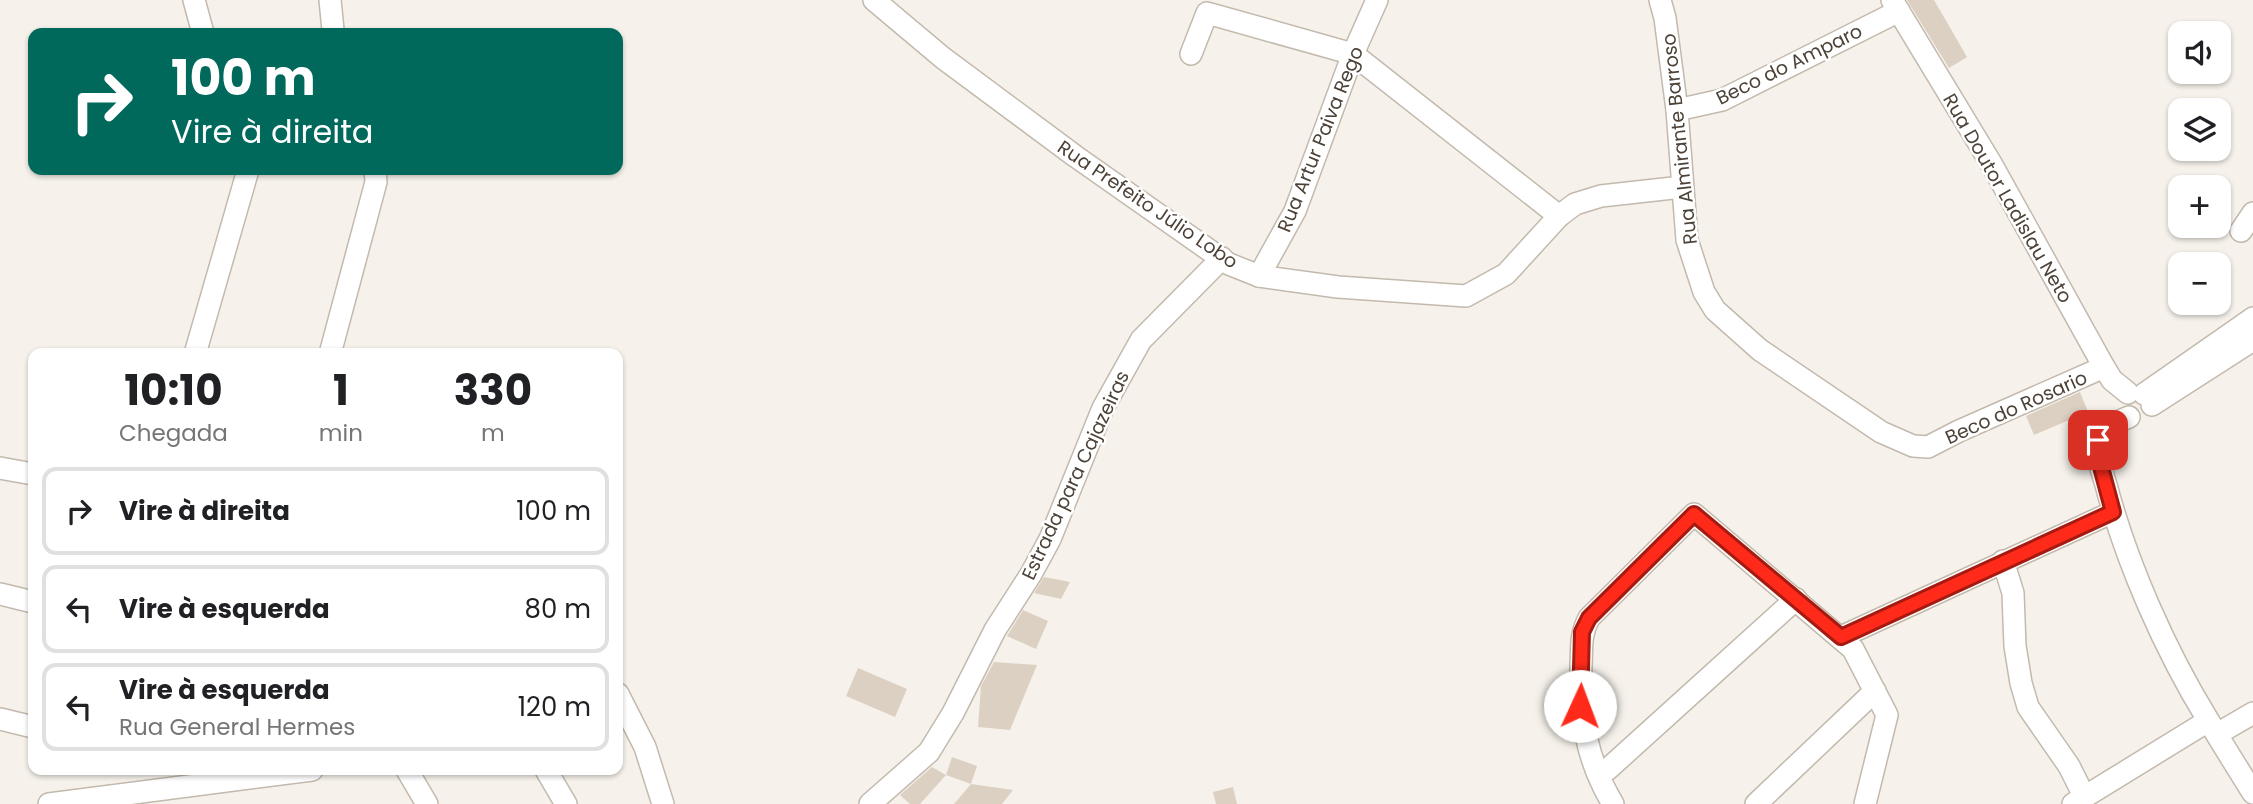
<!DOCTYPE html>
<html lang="pt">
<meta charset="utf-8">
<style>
body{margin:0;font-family:Poppins,sans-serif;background:#f2f2f2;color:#202124;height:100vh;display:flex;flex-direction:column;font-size:26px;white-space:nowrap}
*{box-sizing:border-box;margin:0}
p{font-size:23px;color:#757577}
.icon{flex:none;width:38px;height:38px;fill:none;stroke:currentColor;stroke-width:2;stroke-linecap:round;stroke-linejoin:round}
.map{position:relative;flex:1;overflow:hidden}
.sheet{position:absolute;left:28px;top:348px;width:595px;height:427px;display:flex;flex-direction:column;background:#fff;border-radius:14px;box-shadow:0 2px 5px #0004}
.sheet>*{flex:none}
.top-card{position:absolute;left:28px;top:28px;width:595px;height:147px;border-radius:14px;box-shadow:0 2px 5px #0004;background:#00695c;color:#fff;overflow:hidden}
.fabs{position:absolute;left:2168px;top:21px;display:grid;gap:14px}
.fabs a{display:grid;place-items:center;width:63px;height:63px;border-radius:14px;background:#fff;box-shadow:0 2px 5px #0004;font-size:35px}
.pin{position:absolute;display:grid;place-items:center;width:60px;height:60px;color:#fff;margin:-30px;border-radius:14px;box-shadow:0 4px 10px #0006}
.me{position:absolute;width:77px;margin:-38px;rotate:2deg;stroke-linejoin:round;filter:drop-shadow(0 0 5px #0008)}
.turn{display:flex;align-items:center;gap:24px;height:147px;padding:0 28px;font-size:32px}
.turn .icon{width:91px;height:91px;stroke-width:2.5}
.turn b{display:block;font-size:49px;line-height:60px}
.eta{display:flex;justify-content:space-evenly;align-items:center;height:119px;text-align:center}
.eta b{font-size:42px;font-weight:700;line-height:49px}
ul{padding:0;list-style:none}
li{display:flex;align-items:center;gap:21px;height:88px;margin:0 14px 10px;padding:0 14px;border:4px solid #e0e0e0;border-radius:14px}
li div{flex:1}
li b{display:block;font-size:26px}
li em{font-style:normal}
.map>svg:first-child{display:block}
.building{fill:#dcd0c2}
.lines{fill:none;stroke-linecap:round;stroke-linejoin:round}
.minor-casing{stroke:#c3b9ad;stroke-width:24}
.minor{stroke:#fff;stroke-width:21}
.route-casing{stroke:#a61b11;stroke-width:18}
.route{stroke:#ff2a1a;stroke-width:12}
.labels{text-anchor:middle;stroke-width:5;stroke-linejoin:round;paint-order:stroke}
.street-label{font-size:19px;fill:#4c4238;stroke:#fff}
</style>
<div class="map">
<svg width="2253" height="804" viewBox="0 0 2253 804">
<rect width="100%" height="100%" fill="#f6f2eb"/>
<g class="building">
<path d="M1907,0h27l33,57 -18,11z"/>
<path d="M2080,392l8,20 -54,23 -8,-19z"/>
<path d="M1044,577l26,5 -9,17 -27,-6z"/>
<path d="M1023,610l25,11 -12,28 -29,-13z"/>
<path d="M994,662l43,3 -27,65 -32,-3 3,-41z"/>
<path d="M858,668l49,21 -12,28 -49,-21z"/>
<path d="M952,757l25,9 -6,18 -25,-9z"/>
<path d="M932,767l14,8 -26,29h-10l-10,-9z"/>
<path d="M971,784l42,6 -11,14h-48z"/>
<path d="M1233,787l4,17h-21l-3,-12z"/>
</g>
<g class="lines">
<g class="minor-casing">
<g id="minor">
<path d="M194,0l9,33"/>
<path d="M330,0l3,30"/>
<path d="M874,0l69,58 132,98 154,108 30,12 79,11 128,9 40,-22 53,-58 16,-12 26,-8 81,-9"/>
<path d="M1660,0l5,18 12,92 10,130 17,52 11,18 45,40 121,82 32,14 15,1 31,-16 145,-64"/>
<path d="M1892,0l100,165 112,202 8,13 16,13"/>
<path d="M1191,54l16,-41 146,41 206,162"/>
<path d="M1677,110l45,-10 177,-89"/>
<path d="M2241,231l12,-18"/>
<path d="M1259,276l36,-65 58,-157 24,-54"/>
<path d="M195,354l53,-184"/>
<path d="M330,354l46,-172 -1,-12"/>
<path d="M2144,394l109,-76"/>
<path d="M2152,405l101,-65"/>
<path d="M2129,417c-9,4 -27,11 -30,20 -5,15 3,34 7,48 21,79 59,165 102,235 15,25 30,49 45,73"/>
<path d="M0,468l33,6"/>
<path d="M2003,561l10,32 2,53 6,37 7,24 41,59 15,30"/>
<path d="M0,594l33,8"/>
<path d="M1841,637l272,-125"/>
<path d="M618,694l27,53 18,57"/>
<path d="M0,719l33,8"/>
<path d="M2217,734l36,-21"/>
<path d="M407,770l20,34"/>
<path d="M546,770l20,34"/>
<path d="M1598,774l10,-5 188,-170"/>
<path d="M49,804l263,-34"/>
<path d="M870,804l59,-52 24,-39 42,-83 36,-56 19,-35 53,-131 38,-68 81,-82"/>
<path d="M1613,804c-27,-45 -33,-86 -32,-138 1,-19 -1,-31 8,-48l105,-104 159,135 34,66 -22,89"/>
<path d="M1756,804l119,-113"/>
<path d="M2073,804l135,-83"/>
</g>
</g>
<use href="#minor" class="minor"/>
</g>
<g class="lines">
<g class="route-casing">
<path id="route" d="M1580,706l2,-74 7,-14 105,-104 147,123 272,-125 -12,-45 -3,-27"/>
</g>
<use href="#route" class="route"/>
</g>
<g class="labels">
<g class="street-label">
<text transform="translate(1789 64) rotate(-26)" y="7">Beco do Amparo</text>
<text transform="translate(1320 139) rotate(-68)" y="7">Rua Artur Paiva Rego</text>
<text transform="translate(1679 139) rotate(-96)" y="7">Rua Almirante Barroso</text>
<text transform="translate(2008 198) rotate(60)" y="7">Rua Doutor Ladislau Neto</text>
<text transform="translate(1148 204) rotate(34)" y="7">Rua Prefeito Júlio Lobo</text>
<text transform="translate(2016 407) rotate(-24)" y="7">Beco do Rosario</text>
<text transform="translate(1075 475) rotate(-65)" y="7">Estrada para Cajazeiras</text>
</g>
</g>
</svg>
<div class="fabs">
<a><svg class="icon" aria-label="sound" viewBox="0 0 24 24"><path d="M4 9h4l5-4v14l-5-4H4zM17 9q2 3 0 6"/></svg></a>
<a><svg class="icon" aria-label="layers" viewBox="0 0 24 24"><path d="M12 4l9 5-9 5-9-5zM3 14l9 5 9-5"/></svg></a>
<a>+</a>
<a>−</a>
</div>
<div class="pin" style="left:2098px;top:440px;background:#d93025"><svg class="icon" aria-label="arrive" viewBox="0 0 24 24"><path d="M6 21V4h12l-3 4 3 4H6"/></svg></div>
<svg class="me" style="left:1580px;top:706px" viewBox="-20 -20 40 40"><circle r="19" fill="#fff"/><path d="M0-13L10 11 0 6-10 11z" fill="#ff2a1a"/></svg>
<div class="top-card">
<div class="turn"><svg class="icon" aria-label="right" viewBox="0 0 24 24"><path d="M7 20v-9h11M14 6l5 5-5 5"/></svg><div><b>100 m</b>Vire à direita</div></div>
</div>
<section class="sheet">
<div class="eta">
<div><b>10:10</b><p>Chegada</p></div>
<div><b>1</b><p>min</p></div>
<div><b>330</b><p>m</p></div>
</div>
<ul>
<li><svg class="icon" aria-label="right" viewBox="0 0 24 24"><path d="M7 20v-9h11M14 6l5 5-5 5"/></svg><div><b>Vire à direita</b></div><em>100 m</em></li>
<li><svg class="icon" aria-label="left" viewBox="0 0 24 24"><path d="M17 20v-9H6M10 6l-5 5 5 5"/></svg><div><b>Vire à esquerda</b></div><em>80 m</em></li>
<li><svg class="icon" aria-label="left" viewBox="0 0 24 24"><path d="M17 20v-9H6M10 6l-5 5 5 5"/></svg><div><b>Vire à esquerda</b><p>Rua General Hermes</p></div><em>120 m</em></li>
</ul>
</section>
</div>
